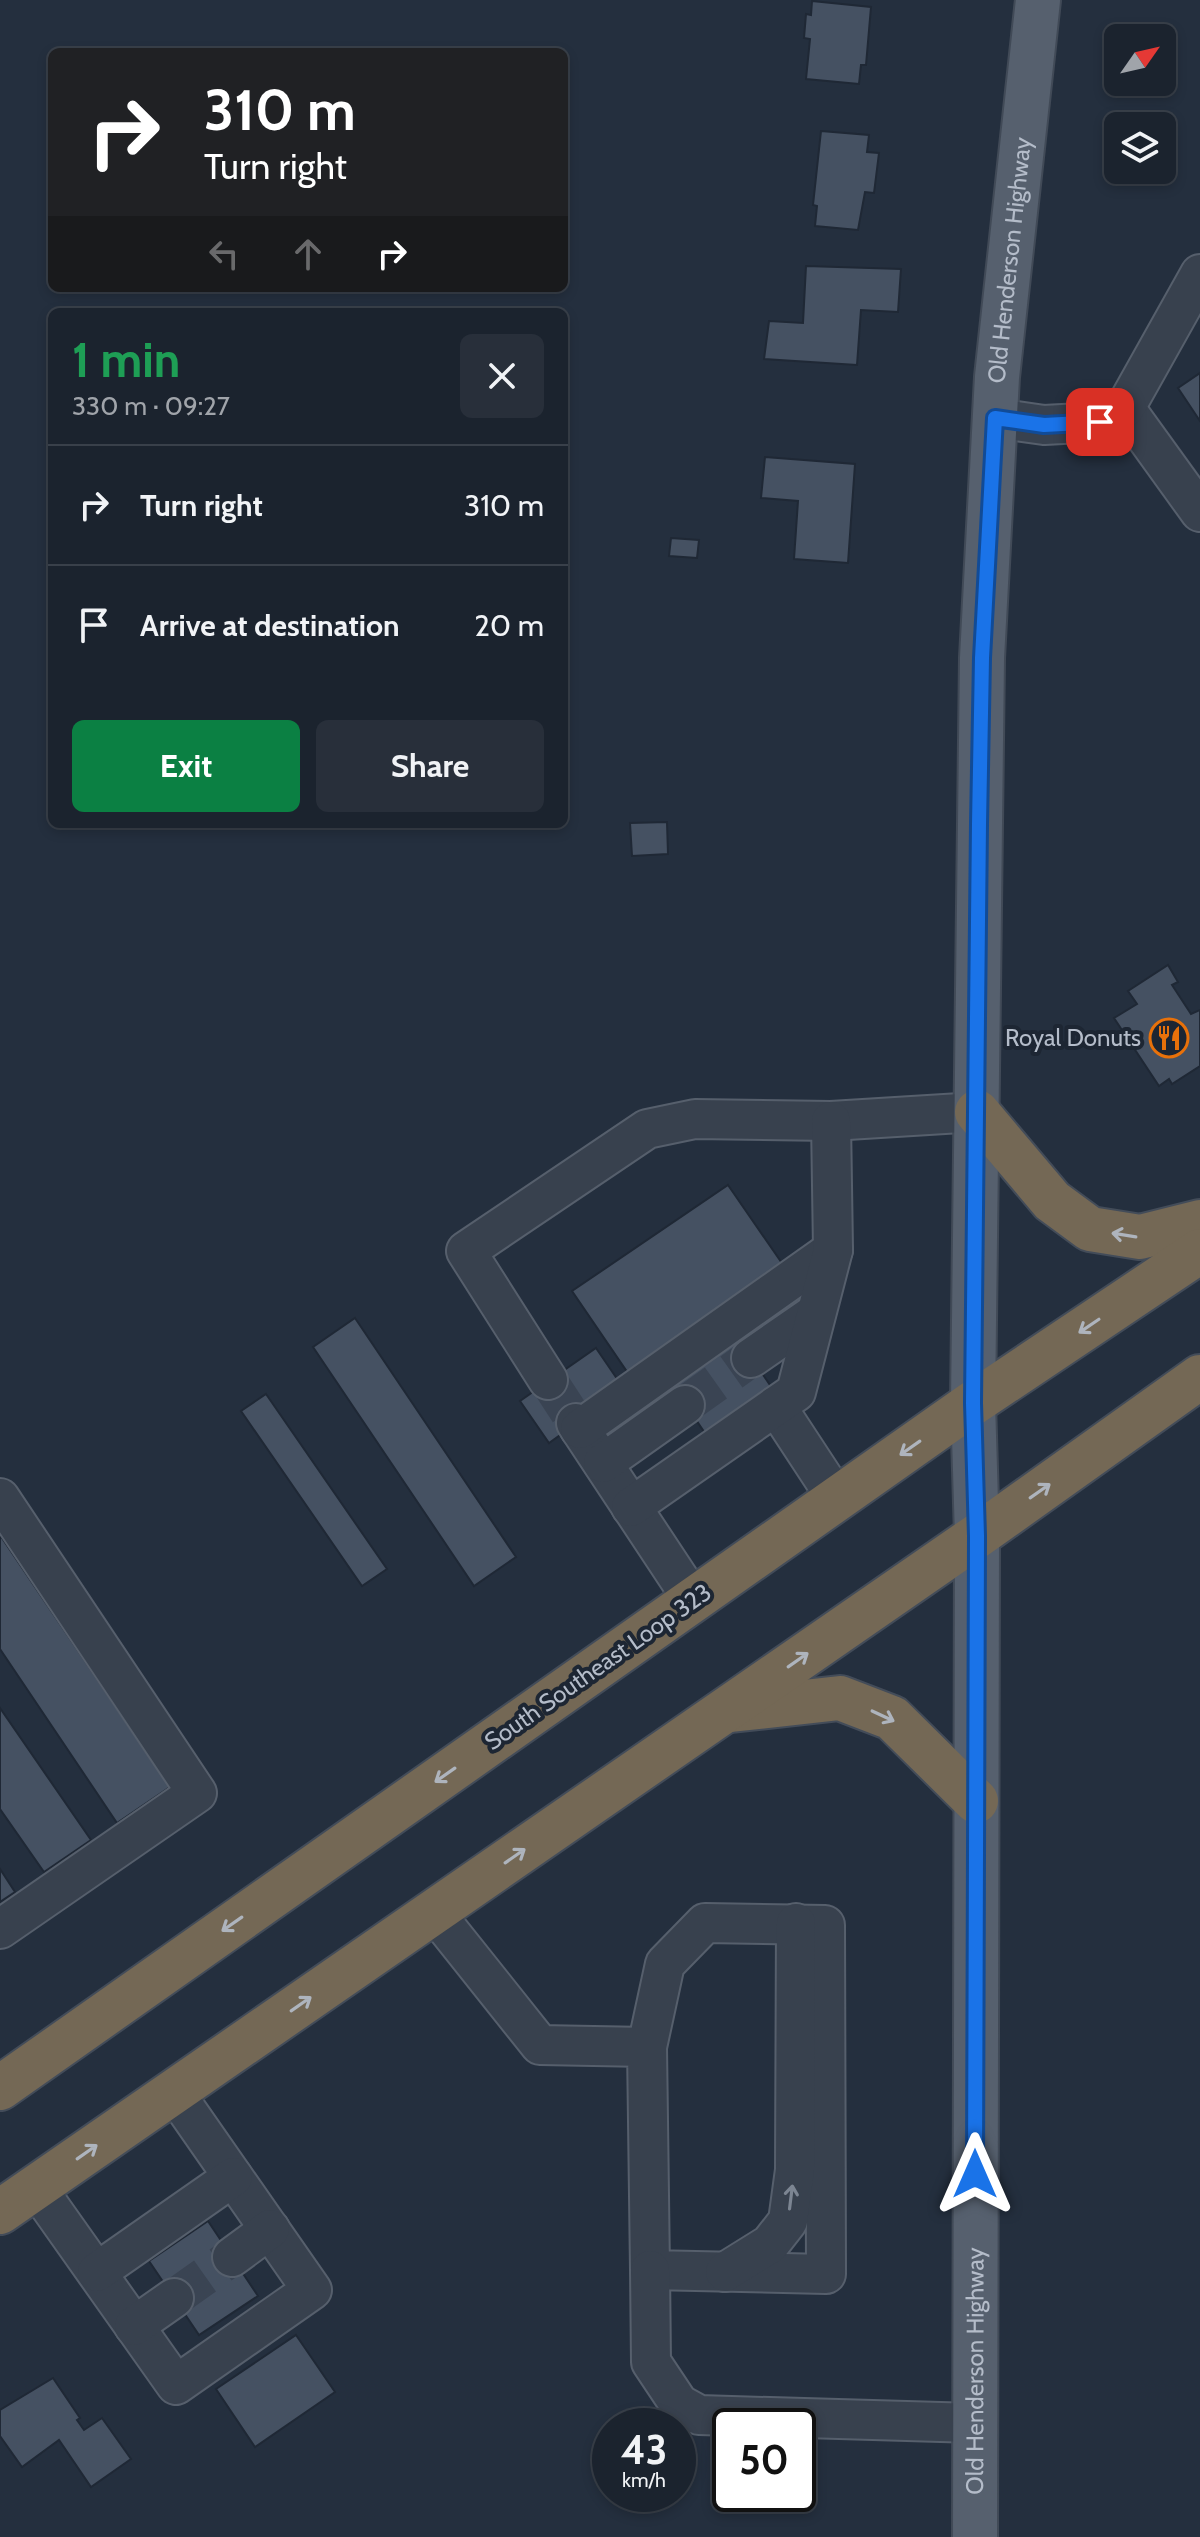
<!DOCTYPE html>
<meta charset="utf-8">
<style>
body{margin:0;font-family:Cabin,sans-serif;background:#282f3a;color:#f1f3f6;height:100vh;display:flex;flex-direction:column;font-size:30px;white-space:nowrap}
*{box-sizing:border-box;margin:0}
p{font-size:26px;color:#a0a4aa}
.icon{flex:none;width:44px;height:44px;fill:none;stroke:currentColor;stroke-width:2;stroke-linecap:round;stroke-linejoin:round}
.map{position:relative;flex:1;overflow:hidden}
.panel{position:absolute;left:48px;top:308px;width:520px;height:520px;display:flex;flex-direction:column;background:#1b232e;border-radius:12px;box-shadow:0 4px 12px #0003,0 0 0 2px #39404a}
.panel>*{flex:none}
.banner{position:absolute;left:48px;top:48px;width:520px;height:244px;border-radius:12px;box-shadow:0 4px 12px #0003,0 0 0 2px #39404a;background:#202124;color:#fff;overflow:hidden}
.needle{width:52px;rotate:56deg}
.buttons{position:absolute;left:1104px;top:24px;display:grid;gap:16px}
.buttons a{display:grid;place-items:center;width:72px;height:72px;border-radius:12px;background:#1b232e;box-shadow:0 4px 12px #0003,0 0 0 2px #39404a;font-size:40px}
.speed{position:absolute;left:592px;top:2408px;display:flex;gap:16px;font-size:40px;font-weight:700;text-align:center}
.speed>*{display:grid;place-content:center;width:104px;height:104px;border-radius:50%;background:#1b232e;box-shadow:0 4px 12px #0003,0 0 0 2px #39404a;line-height:1}
.speed small{font-size:20px;font-weight:400}
.speed .limit{border:4px solid #111;border-radius:12px;background:#fff;color:#111}
.pin{position:absolute;display:grid;place-items:center;width:68px;height:68px;color:#fff;margin:-34px;border-radius:16px;box-shadow:0 4px 12px #0006}
.me{position:absolute;width:88px;margin:-44px;rotate:0deg;stroke-linejoin:round;filter:drop-shadow(0 0 6px #0008)}
.turn{display:flex;align-items:center;gap:28px;height:168px;padding:0 24px;font-size:36px}
.turn .icon{width:104px;height:104px;stroke-width:2.5}
.turn b{display:block;font-size:56px;line-height:68px}
.lanes{display:flex;align-items:center;height:76px;padding:0 24px;background:#0003;justify-content:center;gap:40px;direction:ltr}
.lanes .off{opacity:.35}
.round{display:grid;place-items:center;flex:none;width:84px;height:84px;border-radius:12px;background:#282f3a}
.overview{display:flex;align-items:center;justify-content:space-between;height:136px;padding:0 24px}
h1{font-size:48px;font-weight:700;line-height:60px;color:#1e9e55}
.cta{display:flex;gap:16px;margin-top:auto;padding:16px 24px}
.cta a{flex:1;height:92px;border-radius:12px;background:#0b8043;color:#fff;font-size:32px;font-weight:700;line-height:92px;text-align:center}
.cta a+a{background:#282f3a;color:#f1f3f6}
ul{padding:0;list-style:none}
li{display:flex;align-items:center;gap:24px;height:120px;padding:0 24px;border-top:2px solid #39404a}
li div{flex:1}
li b{display:block;font-size:30px}
li em{font-style:normal}
.map>svg:first-child{display:block}
.building{fill:#455162;stroke:#1f2835;stroke-width:2}
.lines{fill:none;stroke-linecap:round;stroke-linejoin:round}
.minor-tunnel{stroke:#3a4453;stroke-width:38;stroke-dasharray:38 19;stroke-linecap:butt}
.minor-casing{stroke:#565f6c;stroke-width:42}
.major-casing{stroke:#414a57;stroke-width:48}
.highway-casing{stroke:#434c59;stroke-width:48}
.minor{stroke:#38414e;stroke-width:38}
.major{stroke:#56606e;stroke-width:44}
.highway{stroke:#746855;stroke-width:44}
.oneway{stroke:#aeb4bd}
.oneway2{stroke:#7c8592}
.route-casing{stroke:#114b97;stroke-width:20}
.route{stroke:#1a73e8;stroke-width:14}
.labels{text-anchor:middle;stroke-width:8;stroke-linejoin:round;paint-order:stroke}
.street-label{font-size:24px;fill:#b4bcc9;stroke:#1d2633}
.poi-label{font-size:24px;fill:#b4bcc9;stroke:#1d2633;text-anchor:end}
</style>
<div class="map">
<svg width="1200" height="2537" viewBox="0 0 1200 2537">
<rect width="100%" height="100%" fill="#242f3e"/>
<g class="building">
<path d="M812,1l59,6 -5,58h-5l-2,19 -53,-5 4,-40 -6,-1 2,-24 5,1z"/>
<path d="M821,131l48,4 -2,17 12,1 -5,40 -9,-1 -7,38 -43,-4 2,-20 -4,-1z"/>
<path d="M806,266l95,3 -3,43 -37,-2 -4,55 -93,-6 5,-38 34,2z"/>
<path d="M1200,373v48l-22,-33z"/>
<path d="M765,457l90,7 -7,99 -54,-4 4,-58 -37,-3z"/>
<path d="M671,538l28,2 -2,18 -28,-2z"/>
<path d="M667,822l1,32 -36,2 -2,-33z"/>
<path d="M1168,965l10,17 -6,3 19,29 9,-4v56l-28,18 -3,-5 -10,7 -45,-68 23,-14 -9,-13z"/>
<path d="M728,1185l58,84 -156,107 -58,-85z"/>
<path d="M355,1318l161,239 -42,29 -161,-239z"/>
<path d="M732,1329l44,65 -67,45 -44,-65z"/>
<path d="M596,1348l28,41 -75,54 -29,-42z"/>
<path d="M266,1394l121,175 -25,17 -121,-175z"/>
<path d="M0,1535l170,252 -53,36 -117,-174z"/>
<path d="M0,1708l91,132 -47,32 -44,-63z"/>
<path d="M0,1869l15,23 -15,10z"/>
<path d="M208,2221l50,75 -59,39 -50,-74z"/>
<path d="M296,2335l39,57 -80,55 -39,-58z"/>
<path d="M53,2378l27,40 -3,2 7,10 18,-12 29,41 -40,28 -32,-47 -37,27 -22,-31v-26z"/>
</g>
<g class="lines">
<g class="minor-tunnel">
<path d="M548,1380l28,43"/>
<path d="M685,1405l66,-47"/>
<path d="M174,2298l58,-41"/>
</g>
<g class="minor-casing">
<g id="minor">
<path d="M1125,408l75,104"/>
<path d="M995,418l49,7 56,-3 25,-14 75,-134"/>
<path d="M751,1358l65,-45"/>
<path d="M548,1380l-82,-129 181,-122 48,-10 136,2 146,-9"/>
<path d="M776,1406l61,93"/>
<path d="M576,1423l117,177"/>
<path d="M580,1429l253,-179"/>
<path d="M603,1463l82,-58"/>
<path d="M0,1498l197,295 -197,136"/>
<path d="M631,1507l165,-115 37,-142 -2,-129"/>
<path d="M434,1912l106,133 107,2 18,-83 40,-41 120,2 1,349 -176,-4 -3,-223"/>
<path d="M36,2187l140,198 136,-95 -138,-198"/>
<path d="M232,2257l38,-28"/>
<path d="M650,2270l1,92 28,42 20,11 276,8"/>
<path d="M97,2272l136,-95"/>
<path d="M725,2272l45,-28 18,-23 7,-51 1,-247"/>
<path d="M134,2326l40,-28"/>
</g>
</g>
<g class="major-casing">
<g id="major">
<path id="s1" d="M975,2537l2,-1001 -4,-133 9,-745 15,-281 41,-377"/>
</g>
</g>
<g class="highway-casing">
<g id="highway">
<path d="M977,1112l75,89 38,28 50,8 60,-15"/>
<path d="M731,1710l109,-12 52,20 84,83"/>
<path d="M0,2088l973,-685 227,-152"/>
<path d="M0,2212l977,-676 223,-159"/>
</g>
</g>
<use href="#minor" class="minor"/>
<use href="#major" class="major"/>
<use href="#highway" class="highway"/>
</g>
<defs><path id="oneway-shaft" d="M-6 0H5M1.5-3L5.5 0L1.5 3" fill="none" stroke-width="1.6" stroke-linecap="round" stroke-linejoin="round" transform="scale(2)"/></defs>
<g class="oneway">
<use href="#oneway-shaft" transform="translate(1124 1235) rotate(-171)"/>
<use href="#oneway-shaft" transform="translate(1089 1326) rotate(146)"/>
<use href="#oneway-shaft" transform="translate(910 1448) rotate(145)"/>
<use href="#oneway-shaft" transform="translate(1040 1491) rotate(-35)"/>
<use href="#oneway-shaft" transform="translate(798 1660) rotate(-35)"/>
<use href="#oneway-shaft" transform="translate(883 1716) rotate(25)"/>
<use href="#oneway-shaft" transform="translate(445 1775) rotate(145)"/>
<use href="#oneway-shaft" transform="translate(515 1856) rotate(-35)"/>
<use href="#oneway-shaft" transform="translate(232 1924) rotate(145)"/>
<use href="#oneway-shaft" transform="translate(301 2004) rotate(-35)"/>
<use href="#oneway-shaft" transform="translate(87 2152) rotate(-35)"/>
</g>
<use class="oneway2" href="#oneway-shaft" transform="translate(791 2197) rotate(-83)"/>
<g class="lines">
<g class="route-casing">
<path id="route" d="M975,2174l2,-638 -4,-133 6,-579 3,-166 13,-240 49,7 56,-3"/>
</g>
<use href="#route" class="route"/>
</g>
<defs>
<g id="restaurant-ring" transform="scale(2)"><circle r="9.5" fill="#1d2633" stroke="#e8710a" stroke-width="1.5"/><path d="M-5-6h1v4h1v-4h1v4h1v-4h1v5L-1.5 .5V6h-2V.5L-5-1ZM5-6V6H3V1.5H1.5Q1.5-4 5-6Z" fill="#e8710a"/></g>
</defs>
<g fill-rule="evenodd">
<use href="#restaurant-ring" x="1169" y="1038"/>
</g>
<g class="labels">
<g class="street-label">
<text dy="8" stroke="none"><textPath href="#s1" startOffset="2278">Old Henderson Highway</textPath></text>
<text transform="translate(598 1667) rotate(-35)" y="8">South Southeast Loop 323</text>
<text dy="8" stroke="none"><textPath href="#s1" startOffset="166">Old Henderson Highway</textPath></text>
</g>
<g class="poi-label">
<text x="1141" y="1046">Royal Donuts</text>
</g>
</g>
</svg>
<div class="buttons">
<a><svg class="needle" viewBox="-14 -14 28 28"><path d="M0-13l5 13h-10z" fill="#e53935"/><path d="M0 13l5-13h-10z" fill="#a0a4aa"/></svg></a>
<a><svg class="icon" aria-label="layers" viewBox="0 0 24 24"><path d="M12 4l9 5-9 5-9-5zM3 14l9 5 9-5"/></svg></a>
</div>
<div class="speed"><div>43<small>km/h</small></div><div class="limit">50</div></div>
<div class="pin" style="left:1100px;top:422px;background:#d93025"><svg class="icon" aria-label="arrive" viewBox="0 0 24 24"><path d="M6 21V4h12l-3 4 3 4H6"/></svg></div>
<svg class="me" style="left:975px;top:2174px" viewBox="-20 -20 40 40"><path d="M0-17L14 15 0 8-14 15z" fill="#1a73e8" stroke="#fff" stroke-width="4"/></svg>
<div class="banner">
<div class="turn"><svg class="icon" aria-label="right" viewBox="0 0 24 24"><path d="M7 20v-9h11M14 6l5 5-5 5"/></svg><div><b>310 m</b>Turn right</div></div>
<div class="lanes"><svg class="icon off" aria-label="left" viewBox="0 0 24 24"><path d="M17 20v-9H6M10 6l-5 5 5 5"/></svg><svg class="icon off" aria-label="ahead" viewBox="0 0 24 24"><path d="M12 20V5M6 11l6-6 6 6"/></svg><svg class="icon" aria-label="right" viewBox="0 0 24 24"><path d="M7 20v-9h11M14 6l5 5-5 5"/></svg></div>
</div>
<section class="panel">
<div class="overview"><div><h1>1 min</h1><p>330 m · 09:27</p></div><a class="round"><svg class="icon" aria-label="close" viewBox="0 0 24 24"><path d="M6 6l12 12M18 6L6 18"/></svg></a></div>
<ul>
<li><svg class="icon" aria-label="right" viewBox="0 0 24 24"><path d="M7 20v-9h11M14 6l5 5-5 5"/></svg><div><b>Turn right</b></div><em>310 m</em></li>
<li><svg class="icon" aria-label="arrive" viewBox="0 0 24 24"><path d="M6 21V4h12l-3 4 3 4H6"/></svg><div><b>Arrive at destination</b></div><em>20 m</em></li>
</ul>
<div class="cta"><a>Exit</a><a>Share</a></div>
</section>
</div>
